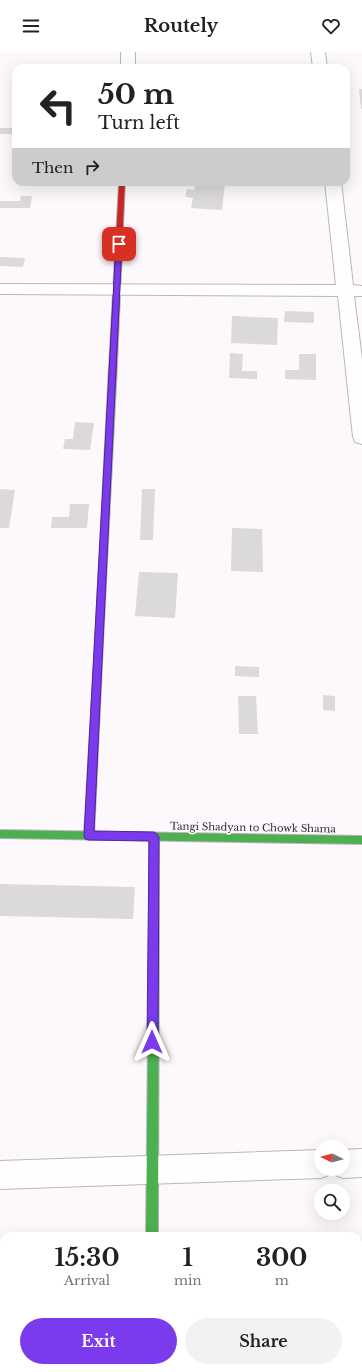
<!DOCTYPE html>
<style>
body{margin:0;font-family:"Libre Baskerville",serif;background:#f2f2f2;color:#222;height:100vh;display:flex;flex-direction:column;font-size:15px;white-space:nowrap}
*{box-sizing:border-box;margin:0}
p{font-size:13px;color:#767676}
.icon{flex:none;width:22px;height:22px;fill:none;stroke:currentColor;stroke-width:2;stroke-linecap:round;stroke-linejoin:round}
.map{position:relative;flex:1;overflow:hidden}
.sheet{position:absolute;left:0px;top:1180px;width:362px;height:140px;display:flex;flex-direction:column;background:#fff;border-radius:12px 12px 0 0;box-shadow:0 4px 16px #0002}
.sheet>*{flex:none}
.top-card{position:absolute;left:12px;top:12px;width:338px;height:122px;border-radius:12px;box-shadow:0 4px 16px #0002;background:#fff;color:#222;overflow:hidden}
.needle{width:26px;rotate:276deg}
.tools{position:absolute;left:314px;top:1088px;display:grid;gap:8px}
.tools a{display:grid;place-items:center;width:36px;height:36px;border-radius:50%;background:#fff;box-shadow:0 4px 16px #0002;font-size:20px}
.pin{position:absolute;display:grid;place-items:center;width:34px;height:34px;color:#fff;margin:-17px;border-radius:8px;box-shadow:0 2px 6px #0006}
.me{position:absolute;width:44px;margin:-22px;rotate:0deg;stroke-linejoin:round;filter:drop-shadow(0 0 3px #0008)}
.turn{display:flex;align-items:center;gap:14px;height:84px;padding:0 20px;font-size:18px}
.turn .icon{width:52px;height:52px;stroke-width:2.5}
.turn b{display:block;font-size:28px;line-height:34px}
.then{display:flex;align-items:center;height:38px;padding:0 20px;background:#0003;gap:8px;font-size:15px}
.eta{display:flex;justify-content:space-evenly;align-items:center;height:68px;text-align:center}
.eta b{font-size:24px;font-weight:800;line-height:28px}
.button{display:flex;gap:8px;margin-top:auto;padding:8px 20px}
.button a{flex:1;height:46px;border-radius:24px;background:#7c3aed;color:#fff;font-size:16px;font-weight:800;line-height:46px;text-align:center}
.button a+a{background:#f2f2f2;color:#222}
header{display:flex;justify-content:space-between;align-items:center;height:52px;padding:0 20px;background:#fff;font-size:18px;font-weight:800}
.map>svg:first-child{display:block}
.building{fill:#dbd9d9}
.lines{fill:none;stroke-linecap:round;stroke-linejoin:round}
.street-casing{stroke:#bab7b9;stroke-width:2}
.fast-casing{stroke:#bab7b9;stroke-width:2}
.slow-casing{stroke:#bab7b9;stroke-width:2}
.jam-casing{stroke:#bab7b9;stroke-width:2}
.street{fill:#fffeff;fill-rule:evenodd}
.fast{fill:#4caf50;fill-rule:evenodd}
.slow{fill:#ffc107;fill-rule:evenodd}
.jam{fill:#c62828;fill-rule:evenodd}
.route{fill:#7c3aed;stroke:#51269a}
.labels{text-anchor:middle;stroke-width:3.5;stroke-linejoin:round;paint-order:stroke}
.street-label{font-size:10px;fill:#2f2c2f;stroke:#fef7fd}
</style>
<header><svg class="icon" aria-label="menu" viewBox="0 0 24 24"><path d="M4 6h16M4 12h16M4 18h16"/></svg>Routely<svg class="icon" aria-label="heart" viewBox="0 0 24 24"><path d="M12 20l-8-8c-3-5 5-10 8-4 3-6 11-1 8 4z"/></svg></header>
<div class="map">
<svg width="362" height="1320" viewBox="0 0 362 1320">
<rect width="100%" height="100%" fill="#fdf8fc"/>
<g class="building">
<path d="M359,37h3v20h-1z"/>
<rect x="0" y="76" width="16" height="6"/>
<path d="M195,130l30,1 -3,27 -31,-2 2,-10 -8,-1 2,-8 7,1z"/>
<path d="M21,144h11l-2,12h-30v-7h20z"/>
<path d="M0,205l25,1 -2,9 -23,-1z"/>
<path d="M285,259l29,1v11l-30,-1z"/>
<path d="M232,264l46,2 -1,27 -46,-2z"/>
<path d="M230,301l13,1 -1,17h15v8l-28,-1z"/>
<path d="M299,302h17v26l-31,-1v-9h14z"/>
<path d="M75,370l19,1 -4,27 -27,-1 2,-10h8z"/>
<path d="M0,437l15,1 -6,38h-9z"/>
<path d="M142,437h13l-2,51h-13z"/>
<path d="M70,452h19l-2,24h-36l1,-11h17z"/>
<path d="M232,476l30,1 1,43 -32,-1z"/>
<path d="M139,520l39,1 -3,45 -40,-2z"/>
<path d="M235,614l24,1v10l-24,-1z"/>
<path d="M323,643l12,1v15l-12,-1z"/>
<path d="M238,644h18l2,38h-19z"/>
<path d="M0,832l135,3 -2,32 -133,-3z"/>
<rect x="0" y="1199" width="4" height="81"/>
</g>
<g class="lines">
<g class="street-casing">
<g id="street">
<rect x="121" y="0" width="14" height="16"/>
<path d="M311,0h14l2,16h-14z"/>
<path d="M325,130h16l12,103 9,1v10h-8l8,63v85l-7,-2 -2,-5 -15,-141 -338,-2v-10l336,1z"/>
<path d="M362,1097v28l-19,1 -10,-4 -1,-3 -1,3 -10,4 -321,11v-28l321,-11v19h22v-19z"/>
<rect x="137" y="1316" width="30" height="4"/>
</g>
</g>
<g class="fast-casing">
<g id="fast">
<path d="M112,330l4,3 -13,257 -1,2h-6l-1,-2 13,-257z"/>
<path d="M0,778l362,6v8l-362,-6z"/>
<path d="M154,877l4,2 1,3 -1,302h-12l3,-302 1,-3z"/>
</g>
</g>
<g class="slow-casing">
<path id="slow" d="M154,781l3,1 2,3v97l-1,3 -4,2 -4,-2 -1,-3v-97l2,-3z"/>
</g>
<g class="jam-casing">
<g id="jam">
<path d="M119,130h6l-9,203 -4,3 -4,-3z"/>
<path d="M99,586l3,2 1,2 -9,194 -2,3 -3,1 -3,-1 -2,-3 11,-194 1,-2z"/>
</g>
</g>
<use href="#street" class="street"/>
<use href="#fast" class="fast"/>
<use href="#slow" class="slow"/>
<use href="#jam" class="jam"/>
</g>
<path class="route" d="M116,190h3l3,2 -28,587 60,1 3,2 2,3 -1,205 -2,4 -4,2 -4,-2 -1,-4 2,-201 -60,-1 -4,-1 -1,-3z"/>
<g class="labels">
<g class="street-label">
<text transform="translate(253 775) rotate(1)" y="4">Tangi Shadyan to Chowk Shama</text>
</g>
</g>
</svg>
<div class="tools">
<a><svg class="needle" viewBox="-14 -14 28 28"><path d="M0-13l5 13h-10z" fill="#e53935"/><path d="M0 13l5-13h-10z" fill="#767676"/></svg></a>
<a><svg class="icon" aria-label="search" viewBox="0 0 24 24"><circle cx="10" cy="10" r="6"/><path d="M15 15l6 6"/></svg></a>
</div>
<div class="pin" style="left:119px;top:192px;background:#d93025"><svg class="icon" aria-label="arrive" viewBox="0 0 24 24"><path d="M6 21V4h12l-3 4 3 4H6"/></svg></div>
<svg class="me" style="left:152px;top:990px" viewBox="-20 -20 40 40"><path d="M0-17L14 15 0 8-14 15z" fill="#7c3aed" stroke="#fff" stroke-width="4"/></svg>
<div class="top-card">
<div class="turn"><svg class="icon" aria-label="left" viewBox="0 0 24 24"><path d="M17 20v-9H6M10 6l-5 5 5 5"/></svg><div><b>50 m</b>Turn left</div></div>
<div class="then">Then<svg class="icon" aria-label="right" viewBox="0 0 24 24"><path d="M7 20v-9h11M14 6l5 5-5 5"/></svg></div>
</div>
<section class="sheet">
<div class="eta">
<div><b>15:30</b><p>Arrival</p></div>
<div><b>1</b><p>min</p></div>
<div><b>300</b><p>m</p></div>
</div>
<div class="button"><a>Exit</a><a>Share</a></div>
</section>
</div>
